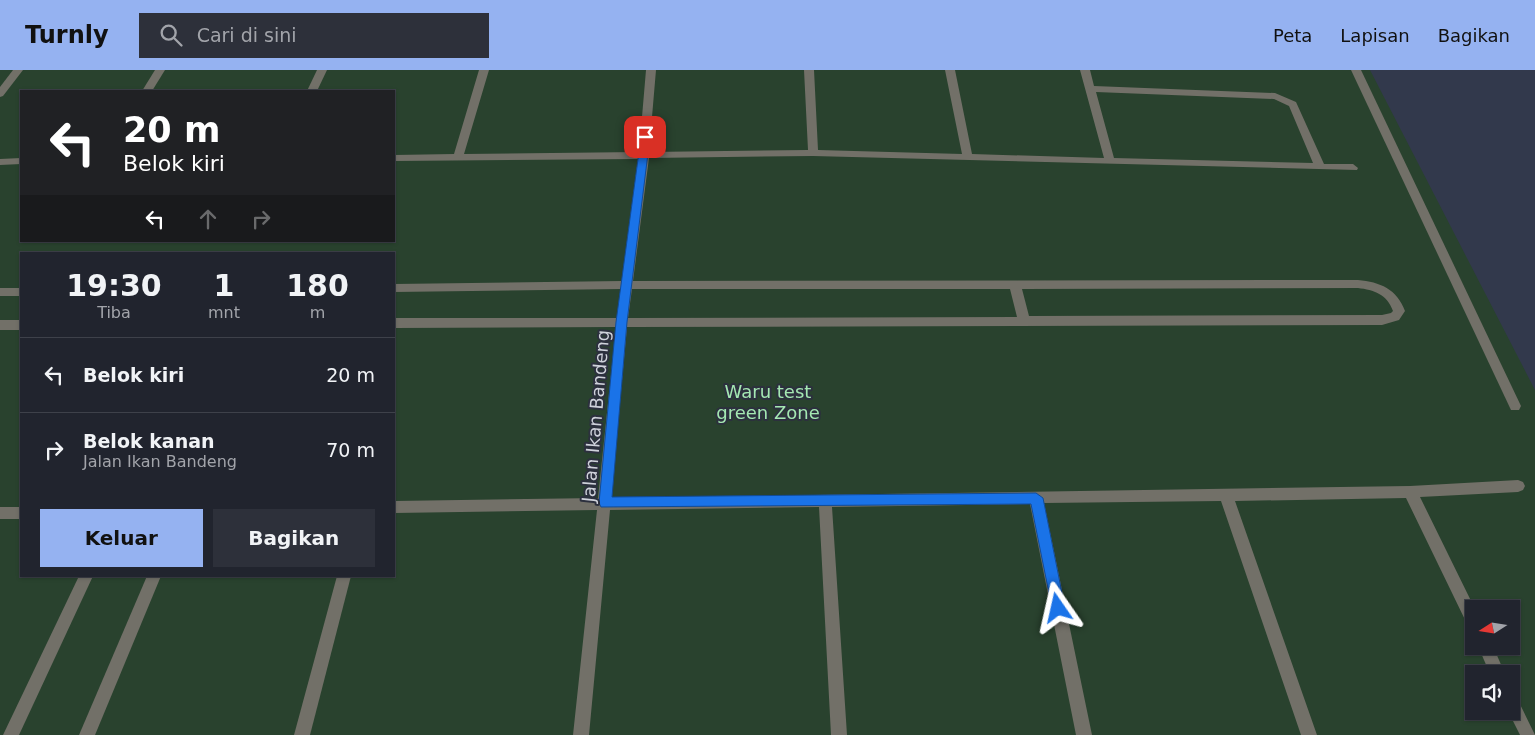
<!DOCTYPE html>
<html lang="id">
<style>
body{margin:0;font-family:"DejaVu Sans",sans-serif;background:#2d303a;color:#f1f3f6;height:100vh;display:flex;flex-direction:column;font-size:19px;white-space:nowrap}
*{box-sizing:border-box;margin:0}
p{font-size:16px;color:#a2a4aa}
.icon{flex:none;width:28px;height:28px;fill:none;stroke:currentColor;stroke-width:2;stroke-linecap:round;stroke-linejoin:round}
.map{position:relative;flex:1;overflow:hidden}
.drawer{position:absolute;left:20px;top:182px;width:375px;height:325px;display:flex;flex-direction:column;background:#21242e;border-radius:0px;box-shadow:0 1px 4px #0004,0 0 0 1px #3e414a}
.drawer>*{flex:none}
.guide{position:absolute;left:20px;top:20px;width:375px;height:152px;border-radius:0px;box-shadow:0 1px 4px #0004,0 0 0 1px #3e414a;background:#202124;color:#fff;overflow:hidden}
.needle{width:32px;rotate:258deg}
.tools{position:absolute;left:1465px;top:530px;display:grid;gap:10px}
.tools a{display:grid;place-items:center;width:55px;height:55px;border-radius:0px;background:#21242e;box-shadow:0 1px 4px #0004,0 0 0 1px #3e414a;font-size:25px}
.pin{position:absolute;display:grid;place-items:center;width:42px;height:42px;color:#fff;margin:-21px;border-radius:10px;box-shadow:0 2px 8px #0006}
.me{position:absolute;width:55px;margin:-28px;rotate:349deg;stroke-linejoin:round;filter:drop-shadow(0 0 4px #0008)}
.turn{display:flex;align-items:center;gap:18px;height:105px;padding:0 20px;font-size:22px}
.turn .icon{width:65px;height:65px;stroke-width:2.5}
.turn b{display:block;font-size:35px;line-height:42px}
.lanes{display:flex;align-items:center;height:48px;padding:0 20px;background:#0003;justify-content:center;gap:25px;direction:ltr}
.lanes .off{opacity:.35}
.eta{display:flex;justify-content:space-evenly;align-items:center;height:85px;text-align:center}
.eta b{font-size:30px;font-weight:800;line-height:35px}
.primary-button{display:flex;gap:10px;margin-top:auto;padding:10px 20px}
.primary-button a{flex:1;height:58px;border-radius:0px;background:#95b2f1;color:#111;font-size:20px;font-weight:800;line-height:58px;text-align:center}
.primary-button a+a{background:#2d303a;color:#f1f3f6}
ul{padding:0;list-style:none}
li{display:flex;align-items:center;gap:15px;height:75px;padding:0 20px;border-top:1px solid #3e414a}
li div{flex:1}
li b{display:block;font-size:19px}
li em{font-style:normal}
header{display:flex;align-items:center;gap:30px;box-sizing:border-box;height:70px;padding:0 25px;background:#95b2f1;color:#111}
header strong{font-size:24px}
nav{display:flex;gap:28px;margin-inline-start:auto;font-size:18px}
.search{width:350px;height:45px;background:#2d303a;display:flex;align-items:center;gap:12px;box-sizing:border-box;padding:0 18px;border-radius:0px;color:#a2a4aa;font-size:19px}
.map>svg:first-child{display:block}
.built{fill:#32394c}
.green{fill:#29422e;fill-rule:evenodd}
.lines{fill:none;stroke-linecap:round;stroke-linejoin:round}
.minor{fill:#727068;fill-rule:evenodd}
.route{fill:#1a73e8;stroke:#114b97}
.labels{text-anchor:middle;stroke-width:4;stroke-linejoin:round;paint-order:stroke}
.park-label{font-size:18px;fill:#a4e7b2;stroke:#2c303e}
.street-label{font-size:18px;fill:#cfd2db;stroke:#2c303e}
</style>
<header>
<strong>Turnly</strong>
<div class="search"><svg class="icon" aria-label="search" viewBox="0 0 24 24"><circle cx="10" cy="10" r="6"/><path d="M15 15l6 6"/></svg>Cari di sini</div>
<nav><a>Peta</a><a>Lapisan</a><a>Bagikan</a></nav>
</header>
<div class="map">
<svg width="1535" height="665" viewBox="0 0 1535 665">
<rect width="100%" height="100%" fill="#2c303e"/>
<path class="built" d="M1338,0h197v408z"/>
<path class="green" d="M0,0h1370l165,320v345h-1535zM21,21h373v150h-373zM21,184h373v322h-373zM1474,539h37v37h-37zM1474,604h37v37h-37z"/>
<g class="lines">
<g class="minor">
<path d="M13,0h10l-20,26 -3,1v-10z"/>
<path d="M155,0h10l-13,21h-10z"/>
<path d="M317,0h10l-10,21h-10z"/>
<path d="M479,0h10l-25,84 175,-2 7,-82h10l-7,82 159,-2 -4,-80h10l4,80 144,4 -17,-84h10l17,84 132,4 -24,-88h10l4,16 181,7 21,9 28,62h29l5,4 -1,2 -544,-14 -164,2 -16,123 725,-1c22,2 39,9 47,31l-6,9 -17,5 -755,2 -16,171 799,-12 108,-6 5,2 2,4 -2,4 -5,2 -98,5 55,112 -1,21 -5,-2 -63,-130 -171,3 82,234h-16l-80,-234 -177,2 48,232h-16l-46,-231 -198,3 15,228h-16l-12,-228 -209,3 -21,225h-16l24,-225 -203,3v-12l204,-3 18,-171 -222,1v-10h223l4,-29 -227,3v-8l228,-3 16,-122 -244,2v-6l60,-1zM1096,22l178,7 15,7 24,57 -199,-5zM632,219h378l7,28 -389,1zM1022,219l336,-1c16,2 29,6 35,23l-2,2 -9,2 -353,1z"/>
<path d="M1351,0h10l160,336 -2,4h-8z"/>
<path d="M21,88v6l-21,1v-6z"/>
<rect x="0" y="218" width="21" height="8"/>
<rect x="0" y="250" width="21" height="10"/>
<rect x="0" y="437" width="21" height="12"/>
<path d="M79,506h14l-74,159h-16z"/>
<path d="M147,506h14l-66,159h-16z"/>
<path d="M337,506h14l-41,159h-16z"/>
<path d="M1478,576h15l12,28h-15z"/>
<path d="M1511,623l5,3 19,39h-15l-12,-24h3z"/>
</g>
</g>
<path class="route" d="M645,64l5,3 -23,185 -15,175 424,-4 7,5 22,110 -2,4 -5,2 -4,-2 -2,-4 -21,-104 -430,3 -2,-4 17,-181 25,-185z"/>
<g class="labels">
<g class="park-label">
<text x="768" y="328">Waru test<tspan x="768" dy="21">green Zone</tspan></text>
</g>
<g class="street-label">
<text transform="translate(596 346) rotate(-85)" y="6">Jalan Ikan Bandeng</text>
</g>
</g>
</svg>
<div class="tools">
<a><svg class="needle" viewBox="-14 -14 28 28"><path d="M0-13l5 13h-10z" fill="#e53935"/><path d="M0 13l5-13h-10z" fill="#a2a4aa"/></svg></a>
<a><svg class="icon" aria-label="sound" viewBox="0 0 24 24"><path d="M4 9h4l5-4v14l-5-4H4zM17 9q2 3 0 6"/></svg></a>
</div>
<div class="pin" style="left:645px;top:67px;background:#d93025"><svg class="icon" aria-label="arrive" viewBox="0 0 24 24"><path d="M6 21V4h12l-3 4 3 4H6"/></svg></div>
<svg class="me" style="left:1058px;top:538px" viewBox="-20 -20 40 40"><path d="M0-17L14 15 0 8-14 15z" fill="#1a73e8" stroke="#fff" stroke-width="4"/></svg>
<div class="guide">
<div class="turn"><svg class="icon" aria-label="left" viewBox="0 0 24 24"><path d="M17 20v-9H6M10 6l-5 5 5 5"/></svg><div><b>20 m</b>Belok kiri</div></div>
<div class="lanes"><svg class="icon" aria-label="left" viewBox="0 0 24 24"><path d="M17 20v-9H6M10 6l-5 5 5 5"/></svg><svg class="icon off" aria-label="ahead" viewBox="0 0 24 24"><path d="M12 20V5M6 11l6-6 6 6"/></svg><svg class="icon off" aria-label="right" viewBox="0 0 24 24"><path d="M7 20v-9h11M14 6l5 5-5 5"/></svg></div>
</div>
<section class="drawer">
<div class="eta">
<div><b>19:30</b><p>Tiba</p></div>
<div><b>1</b><p>mnt</p></div>
<div><b>180</b><p>m</p></div>
</div>
<ul>
<li><svg class="icon" aria-label="left" viewBox="0 0 24 24"><path d="M17 20v-9H6M10 6l-5 5 5 5"/></svg><div><b>Belok kiri</b></div><em>20 m</em></li>
<li><svg class="icon" aria-label="right" viewBox="0 0 24 24"><path d="M7 20v-9h11M14 6l5 5-5 5"/></svg><div><b>Belok kanan</b><p>Jalan Ikan Bandeng</p></div><em>70 m</em></li>
</ul>
<div class="primary-button"><a>Keluar</a><a>Bagikan</a></div>
</section>
</div>
